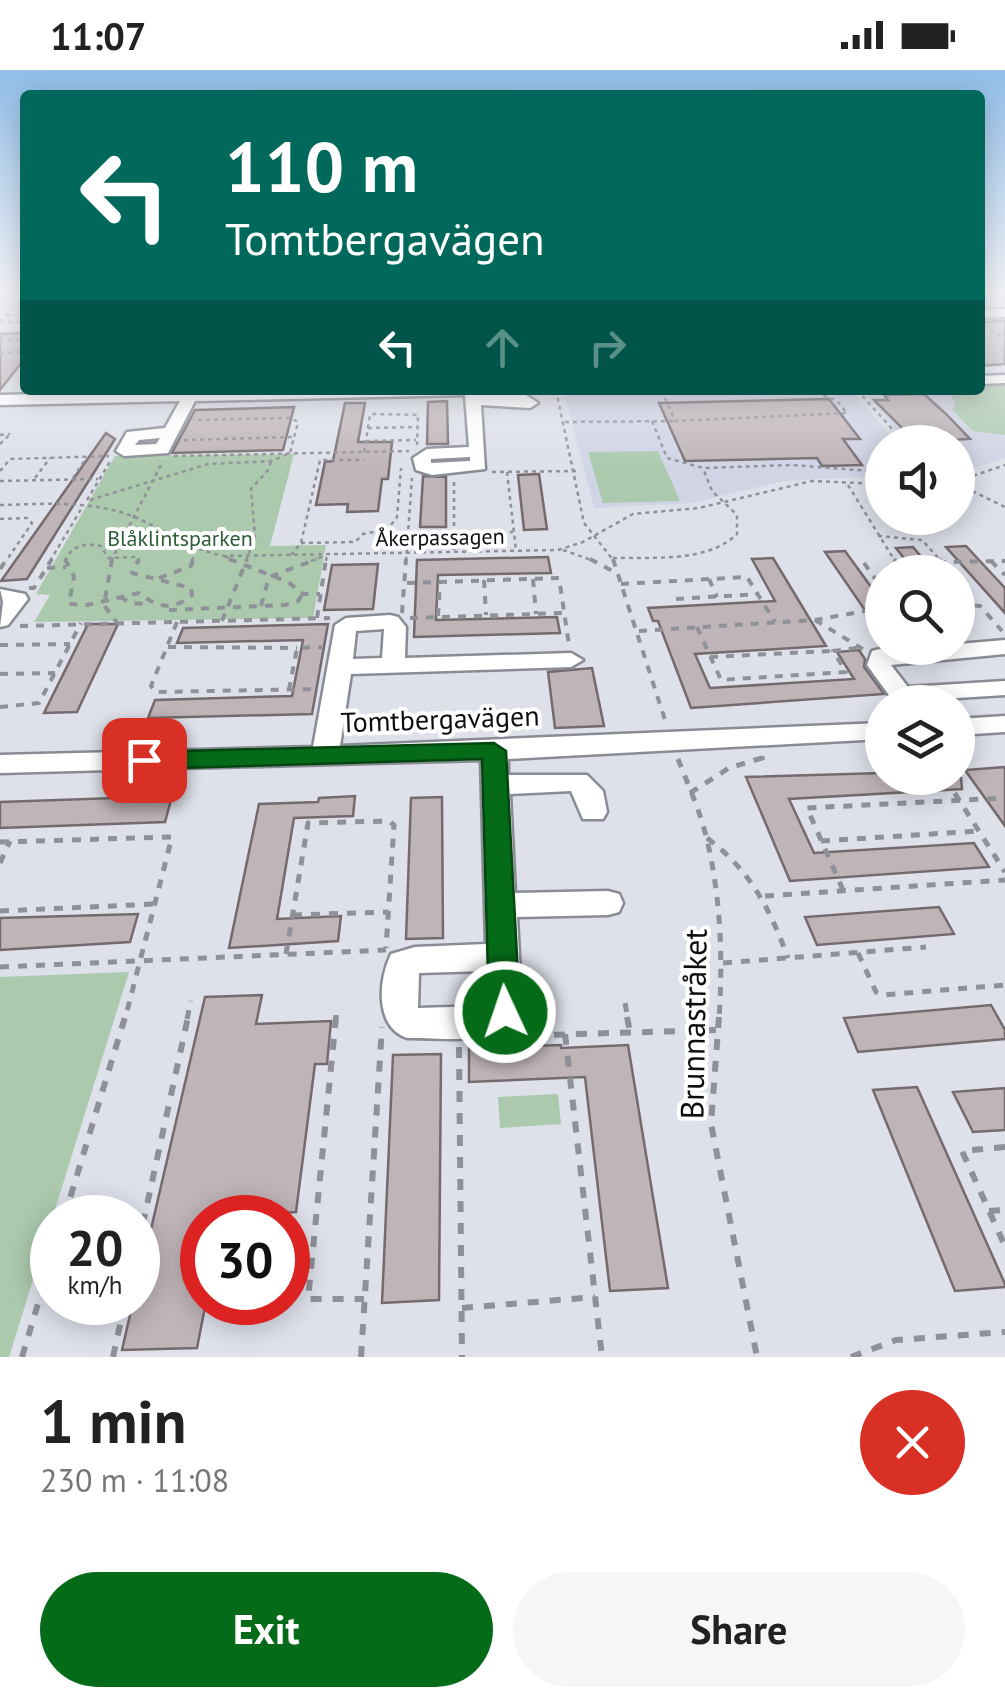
<!DOCTYPE html>
<meta charset="utf-8">
<style>
body{margin:0;font-family:"PT Sans",sans-serif;background:#f6f6f6;color:#222;height:100vh;display:flex;flex-direction:column;font-size:38px;white-space:nowrap}
*{box-sizing:border-box;margin:0}
p{font-size:32px;color:#767676}
.icon{flex:none;width:55px;height:55px;fill:none;stroke:currentColor;stroke-width:2;stroke-linecap:round;stroke-linejoin:round}
.map{position:relative;height:1287px;overflow:hidden}
.side{display:flex;flex-direction:column;background:#fff;flex:1}
.side>*{flex:none}
.hud{position:absolute;left:20px;top:20px;width:965px;height:305px;border-radius:10px;box-shadow:0 5px 25px #0003;background:#00695c;color:#fff;overflow:hidden}
.tools{position:absolute;left:865px;top:355px;display:grid;gap:20px}
.tools a{display:grid;place-items:center;width:110px;height:110px;border-radius:50%;background:#fff;box-shadow:0 5px 25px #0003;font-size:50px}
.speed{position:absolute;left:30px;top:1125px;display:flex;gap:20px;font-size:50px;font-weight:700;text-align:center}
.speed>*{display:grid;place-content:center;width:130px;height:130px;border-radius:50%;background:#fff;box-shadow:0 5px 25px #0003;line-height:1}
.speed small{font-size:25px;font-weight:400}
.speed .limit{border:15px solid #d22;background:#fff;color:#111}
.pin{position:absolute;display:grid;place-items:center;width:85px;height:85px;color:#fff;margin:-42px;border-radius:20px;box-shadow:0 5px 15px #0006}
.me{position:absolute;width:110px;margin:-55px;rotate:357deg;stroke-linejoin:round;filter:drop-shadow(0 0 8px #0008)}
.turn{display:flex;align-items:center;gap:35px;height:210px;padding:0 40px;font-size:45px}
.turn .icon{width:130px;height:130px;stroke-width:2.5}
.turn b{display:block;font-size:70px;line-height:85px}
.lanes{display:flex;align-items:center;height:95px;padding:0 40px;background:#0003;justify-content:center;gap:50px;direction:ltr}
.lanes .off{opacity:.35}
.round{display:grid;place-items:center;flex:none;width:105px;height:105px;border-radius:52px;background:#f6f6f6}
.headline{display:flex;align-items:center;justify-content:space-between;height:170px;padding:0 40px}
h1{font-size:60px;font-weight:800;line-height:75px}
.primary-button{display:flex;gap:20px;margin-top:auto;padding:20px 40px}
.primary-button a{flex:1;height:115px;border-radius:60px;background:#056b18;color:#fff;font-size:40px;font-weight:800;line-height:115px;text-align:center}
.primary-button a+a{background:#f6f6f6;color:#222}
.status{display:flex;justify-content:space-between;align-items:center;height:70px;padding:0 50px;background:#fff;direction:ltr}
.status svg{height:28px;fill:currentColor}
.map>svg:first-child{display:block}
.built{fill:#d0d4e5}
.green{fill:#aac9ad}
.building{fill:#bfb4b8;stroke:#756b6f;stroke-width:2.5}
.lines{fill:none;stroke-linecap:round;stroke-linejoin:round}
.minor-casing{stroke:#8a8c95;stroke-width:5}
.path-far3{stroke:#8f9198;stroke-width:2.5;stroke-dasharray:4 4;stroke-linecap:butt}
.path-far2{stroke:#8f9198;stroke-width:4;stroke-dasharray:8 8;stroke-linecap:butt}
.path-far1{stroke:#8f9198;stroke-width:5;stroke-dasharray:9 9;stroke-linecap:butt}
.path{stroke:#8f9198;stroke-width:6;stroke-dasharray:11 11;stroke-linecap:butt}
.minor{fill:#fff;fill-rule:evenodd}
.route{fill:#056b18;stroke:#034610;stroke-width:2.5}
.labels{text-anchor:middle;stroke-width:8;stroke-linejoin:round;paint-order:stroke}
.far-street-label{font-size:22px;fill:#0d0e11;stroke:#fff}
.far-park-label{font-size:22px;fill:#2d5c36;stroke:#fff}
.street-label{font-size:28px;fill:#0d0e11;stroke:#fff}
.near-street-label{font-size:32px;fill:#0d0e11;stroke:#fff}
</style>
<div class="status"><b>11:07</b><svg viewBox="0 0 49 12"><path d="M0 12V9h3v3zM5 12V6h3v6zM10 12V3h3v9zM15 12V0h3v12zM26 1h20v11H26zM47 4h2v5h-2z"/></svg></div>
<div class="map">
<svg width="1005" height="1287" viewBox="0 0 1005 1287">
<rect width="100%" height="100%" fill="#dee0ea"/>
<g class="built">
<path d="M686,320h166l44,52h-14v34l-100,5 -90,22 -98,5 -30,-115z"/>
<path d="M861,320h105l4,4 3,36 32,5v23l-47,15v-31h-51z"/>
</g>
<g class="green">
<path d="M1005,312v53l-32,-4 -21,-21 3,-7 -4,-9 29,-4v-7z"/>
<path d="M658,381l22,50 -77,2 -15,-51z"/>
<path d="M294,384l-24,92 56,-1 -13,73 -279,4 16,-27 -14,-1 79,-138z"/>
<path d="M129,902l-120,385h-9v-380z"/>
<path d="M558,1024l3,30 -61,4 -2,-31z"/>
</g>
<g class="building">
<path d="M1005,251v43l-25,2v-44z"/>
<path d="M25,263v25l-25,32v-56z"/>
<path d="M924,324l22,20 24,25 -54,3 -42,-42h14l-4,-5z"/>
<path d="M829,329l31,40h-17l19,26 -40,1 -5,-8 -132,3 -26,-58z"/>
<path d="M447,331l1,43h-21l1,-42z"/>
<path d="M345,333h20l-7,39h34l-4,37h-6l-4,32 -31,1 1,-8 -32,1 9,-43 8,-1z"/>
<path d="M294,337l-11,43 -111,3 23,-43z"/>
<path d="M106,363l9,6 -88,140 -26,2z"/>
<path d="M539,404l8,55 -23,1 -6,-55z"/>
<path d="M423,406l23,1v50h-26z"/>
<path d="M966,476l39,42v25l-59,-66z"/>
<path d="M913,477l21,25h-19l-19,-24z"/>
<path d="M845,481l37,51v33l-57,-83z"/>
<path d="M548,487l3,16 -113,2 -2,45 121,-3 3,16 -146,4 3,-77z"/>
<path d="M773,488l53,88 -131,8 15,34 144,-9 -17,-27 22,-2 6,9 -1,8 20,27 -193,14 -33,-87h-5l-5,-13 127,-7 -23,-42z"/>
<path d="M378,494l-5,45 -49,1 8,-45z"/>
<path d="M88,554h30l-41,88 -33,1z"/>
<path d="M328,554l-16,90 -164,4 7,-18 137,-4 11,-56 -126,3 6,-15z"/>
<path d="M592,598l12,58 -49,2 -7,-56z"/>
<path d="M1005,697v59l-40,-56z"/>
<path d="M882,703v5h79l1,11 -173,10 25,54 160,-10 15,24 -199,14 -44,-104z"/>
<path d="M172,726l-7,26 -165,6v-26z"/>
<path d="M355,726l-2,20 -59,2 -17,101 64,-3 -3,25 -109,7 30,-144 59,-2 1,-4z"/>
<path d="M442,727l1,141 -37,1 5,-141z"/>
<path d="M939,837l15,27 -137,11 -12,-28z"/>
<path d="M138,844l-8,28 -130,8v-32z"/>
<path d="M262,925l-6,29 75,-3 -4,43h-12l-19,148 -94,6v84h4l-9,46 -75,2 11,-48h5v-17l67,-288z"/>
<path d="M991,935l14,25v9l-147,13 -14,-34z"/>
<path d="M561,975v3l67,-3 40,243 -58,3 -25,-214 -116,5v-34z"/>
<path d="M441,984l-2,246 -57,3 11,-248z"/>
<path d="M917,1017l88,197v3l-50,4 -82,-201z"/>
<path d="M1005,1018v42l-32,2 -20,-40z"/>
</g>
<g class="lines">
<g class="minor-casing">
<g id="minor">
<path d="M1005,239v8l-25,1v-8z"/>
<path d="M1005,305v8l-25,1v-8z"/>
<path d="M189,320h314l-23,5h46l12,8 -8,5 -49,-3 4,64 -53,6 -16,-5 -3,-12 14,-9 42,-2 -4,-52 -270,6 -27,52 -44,3 -8,-5 11,-19 38,-4 15,-27 -180,4v-10zM160,368l-4,6 -21,1 4,-5zM470,387v4l-39,2v-4z"/>
<path d="M0,519l25,5 3,5 -20,26 -8,2 3,-25z"/>
<path d="M390,545l8,2 8,10 -1,31 166,-5 12,7 -12,7 -220,7 -11,72 542,-23v16l-374,20v16h79l16,16 4,21 -4,7h-20l-12,-28 -61,3 5,99 93,-2 11,3 4,9 -4,9 -11,3 -91,2 5,95c-18,37 -80,25 -115,26 -32,-11 -29,-57 -16,-84l24,-7 71,-3 -5,-184 -481,13v-18l313,-8 22,-122 11,-7zM384,559l-2,29 -29,1 3,-28zM487,901l-1,35 -68,2 1,-35z"/>
<path d="M1005,570v14l-114,11 17,22 97,-6v14l-111,7 -27,-37 5,-14 8,-2 78,-1v-4z"/>
<path d="M1005,646v16l-47,3v-16z"/>
</g>
</g>
<g class="path-far3">
<path d="M0,224l25,-1"/>
<path d="M7,245h18"/>
<path d="M0,252l25,-24"/>
<path d="M0,252h25"/>
<path d="M990,260l15,9"/>
<path d="M0,270l25,-1"/>
<path d="M0,283l25,-1"/>
<path d="M556,320l28,133 30,38"/>
<path d="M857,320l47,52"/>
<path d="M665,328l10,23 172,-8 -11,-13 -17,-6"/>
<path d="M652,351l15,37 36,10 89,-3 78,6"/>
<path d="M565,352l110,-1"/>
<path d="M368,358l50,-1"/>
<path d="M0,365l10,-1"/>
<path d="M184,370l110,-3"/>
<path d="M366,371l50,-1"/>
<path d="M0,374l10,-10"/>
<path d="M364,382l6,-37 4,-1 44,1 -1,30"/>
<path d="M174,386l235,-5"/>
<path d="M0,401l10,-12 99,-3"/>
<path d="M492,402l84,-1"/>
<path d="M507,402l9,78"/>
<path d="M35,408l15,-20"/>
<path d="M73,408l14,-21"/>
<path d="M0,411l98,-2"/>
<path d="M958,411l47,-16"/>
<path d="M454,412v70"/>
<path d="M958,414l47,23"/>
<path d="M848,415l47,76"/>
<path d="M87,430l24,-40"/>
<path d="M90,430l118,-36 63,-3 19,-8 8,-31 -7,-4 -98,2"/>
<path d="M0,435c44,-1 90,-5 132,11 33,13 57,34 93,40l333,-6 25,-8 50,-28 66,-6 113,-27 70,3"/>
<path d="M0,449l27,-1 5,5 -26,38"/>
<path d="M454,463l59,-1"/>
<path d="M878,466l44,4 19,21"/>
<path d="M301,473l54,-1 8,-8 25,-5 9,-12 4,-49"/>
<path d="M563,480l31,11"/>
<path d="M291,485l10,-12 19,-83h44"/>
<path d="M225,486l8,5"/>
<path d="M613,488c40,-1 94,5 124,-24v-19l-25,-24 -9,-23"/>
<path d="M50,491l33,-55"/>
<path d="M65,491c7,-16 19,-18 36,-15l7,12 30,-1 1,4"/>
<path d="M111,491l52,-100"/>
<path d="M192,491l3,-9"/>
<path d="M246,491l9,-24 -4,-48 18,-20 2,-8"/>
<path d="M311,491l13,-5"/>
<path d="M326,491l1,-7"/>
<path d="M406,491l6,-83"/>
</g>
<g class="path-far2">
<path d="M65,489l9,17 -5,28 18,1 52,-12c19,15 34,18 53,2l-1,-7 -59,-15 7,-14"/>
<path d="M112,489l-8,46 13,18"/>
<path d="M229,489l59,23 15,12h17"/>
<path d="M590,489l28,15"/>
<path d="M613,489l53,164"/>
<path d="M894,489l10,13"/>
<path d="M939,489l3,3 63,-1"/>
<path d="M991,491l14,14"/>
<path d="M864,493l18,25"/>
<path d="M47,498l19,-1"/>
<path d="M0,499l7,-10"/>
<path d="M159,508l32,-12 2,-7"/>
<path d="M533,509l3,35"/>
<path d="M709,509l8,18"/>
<path d="M484,510l2,35"/>
<path d="M407,513l152,-5 10,67"/>
<path d="M621,514l126,-7 28,45"/>
<path d="M29,518h5l18,-29"/>
<path d="M120,527l11,6 17,1"/>
<path d="M676,529l83,-5"/>
<path d="M958,534l22,2 22,25"/>
<path d="M261,536l8,-29 48,-18"/>
<path d="M169,540l116,-5 13,-4 5,-7"/>
<path d="M402,543l4,-54"/>
<path d="M438,546l2,-34"/>
<path d="M317,548l9,-59"/>
<path d="M410,548l155,-5"/>
<path d="M815,550l51,31"/>
<path d="M222,551l25,-62"/>
<path d="M177,552l-26,64 4,6 163,-3"/>
<path d="M20,556l310,-8"/>
<path d="M697,557l24,53 125,-8 -13,-21 24,-3"/>
<path d="M639,561l176,-11 67,-12"/>
<path d="M0,575l70,-1"/>
<path d="M168,577l129,1"/>
<path d="M710,587l120,-6"/>
<path d="M0,604l55,-1"/>
<path d="M289,620l8,-42 25,-1"/>
<path d="M0,637l39,-4 42,-80"/>
<path d="M757,690l15,-5"/>
</g>
<g class="path-far1">
<path d="M678,689c10,26 23,54 29,81 14,59 16,119 12,179"/>
<path d="M945,708l60,94"/>
<path d="M690,723l39,-25 36,-11"/>
<path d="M707,768c43,32 63,71 81,120"/>
<path d="M821,771l158,-10"/>
<path d="M0,772l172,-5 -47,182"/>
<path d="M0,793l10,-22"/>
<path d="M843,820l-36,-82 198,-10"/>
<path d="M765,826l240,-16"/>
<path d="M0,841l155,-7"/>
<path d="M293,845l95,-3"/>
<path d="M858,883l18,39 6,3 123,-10"/>
<path d="M286,884l22,-131 81,-2 5,4 -8,123"/>
<path d="M723,893l203,-16"/>
<path d="M0,897l386,-17"/>
<path d="M625,933l3,16"/>
<path d="M187,949l4,-18"/>
<path d="M336,949v-4"/>
</g>
<g class="path">
<path d="M336,947l-28,282h56"/>
<path d="M627,947l3,15"/>
<path d="M719,947l-8,107 46,233"/>
<path d="M565,964l37,323"/>
<path d="M510,966l206,-6"/>
<path d="M459,977l3,310"/>
<path d="M1005,1077l-43,4 43,95"/>
<path d="M989,1141l16,-1"/>
<path d="M64,1148l61,-201"/>
<path d="M138,1176l50,-229"/>
<path d="M462,1238l133,-11"/>
<path d="M22,1287l30,-100"/>
<path d="M113,1287l12,-55"/>
<path d="M361,1287l21,-330"/>
<path d="M851,1287l45,-17 109,-8"/>
</g>
<use href="#minor" class="minor"/>
</g>
<linearGradient id="sky" x2="0" y2="1"><stop stop-color="#91bee8"/><stop offset="0.55" stop-color="#f0f1f6"/><stop offset="1" stop-color="#f0f1f6" stop-opacity="0"/></linearGradient>
<rect width="1005" height="402" fill="url(#sky)"/>
<path class="route" d="M494,673l12,8 14,261 -4,9 -11,4 -11,-4 -5,-9 -7,-253 -338,10 -13,-9 13,-8z"/>
<g class="labels">
<g class="far-street-label">
<text transform="translate(440 467) rotate(-1)" y="8">Åkerpassagen</text>
</g>
<g class="far-park-label">
<text x="180" y="476">Blåklintsparken</text>
</g>
<g class="street-label">
<text transform="translate(440 649) rotate(-2)" y="10">Tomtbergavägen</text>
</g>
<g class="near-street-label">
<text transform="translate(694 954) rotate(-89)" y="11">Brunnastråket</text>
</g>
</g>
</svg>
<div class="tools">
<a><svg class="icon" aria-label="sound" viewBox="0 0 24 24"><path d="M4 9h4l5-4v14l-5-4H4zM17 9q2 3 0 6"/></svg></a>
<a><svg class="icon" aria-label="search" viewBox="0 0 24 24"><circle cx="10" cy="10" r="6"/><path d="M15 15l6 6"/></svg></a>
<a><svg class="icon" aria-label="layers" viewBox="0 0 24 24"><path d="M12 4l9 5-9 5-9-5zM3 14l9 5 9-5"/></svg></a>
</div>
<div class="speed"><div>20<small>km/h</small></div><div class="limit">30</div></div>
<div class="pin" style="left:144px;top:690px;background:#d93025"><svg class="icon" aria-label="arrive" viewBox="0 0 24 24"><path d="M6 21V4h12l-3 4 3 4H6"/></svg></div>
<svg class="me" style="left:505px;top:942px" viewBox="-20 -20 40 40"><circle r="17" fill="#056b18" stroke="#fff" stroke-width="3"/><path d="M0-11L8 9 0 5-8 9z" fill="#fff"/></svg>
<div class="hud">
<div class="turn"><svg class="icon" aria-label="left" viewBox="0 0 24 24"><path d="M17 20v-9H6M10 6l-5 5 5 5"/></svg><div><b>110 m</b>Tomtbergavägen</div></div>
<div class="lanes"><svg class="icon" aria-label="left" viewBox="0 0 24 24"><path d="M17 20v-9H6M10 6l-5 5 5 5"/></svg><svg class="icon off" aria-label="ahead" viewBox="0 0 24 24"><path d="M12 20V5M6 11l6-6 6 6"/></svg><svg class="icon off" aria-label="right" viewBox="0 0 24 24"><path d="M7 20v-9h11M14 6l5 5-5 5"/></svg></div>
</div>
</div>
<section class="side">
<div class="headline"><div><h1>1 min</h1><p>230 m · 11:08</p></div><a class="round" style="background:#d93025;color:#fff"><svg class="icon" aria-label="close" viewBox="0 0 24 24"><path d="M6 6l12 12M18 6L6 18"/></svg></a></div>
<div class="primary-button"><a>Exit</a><a>Share</a></div>
</section>
